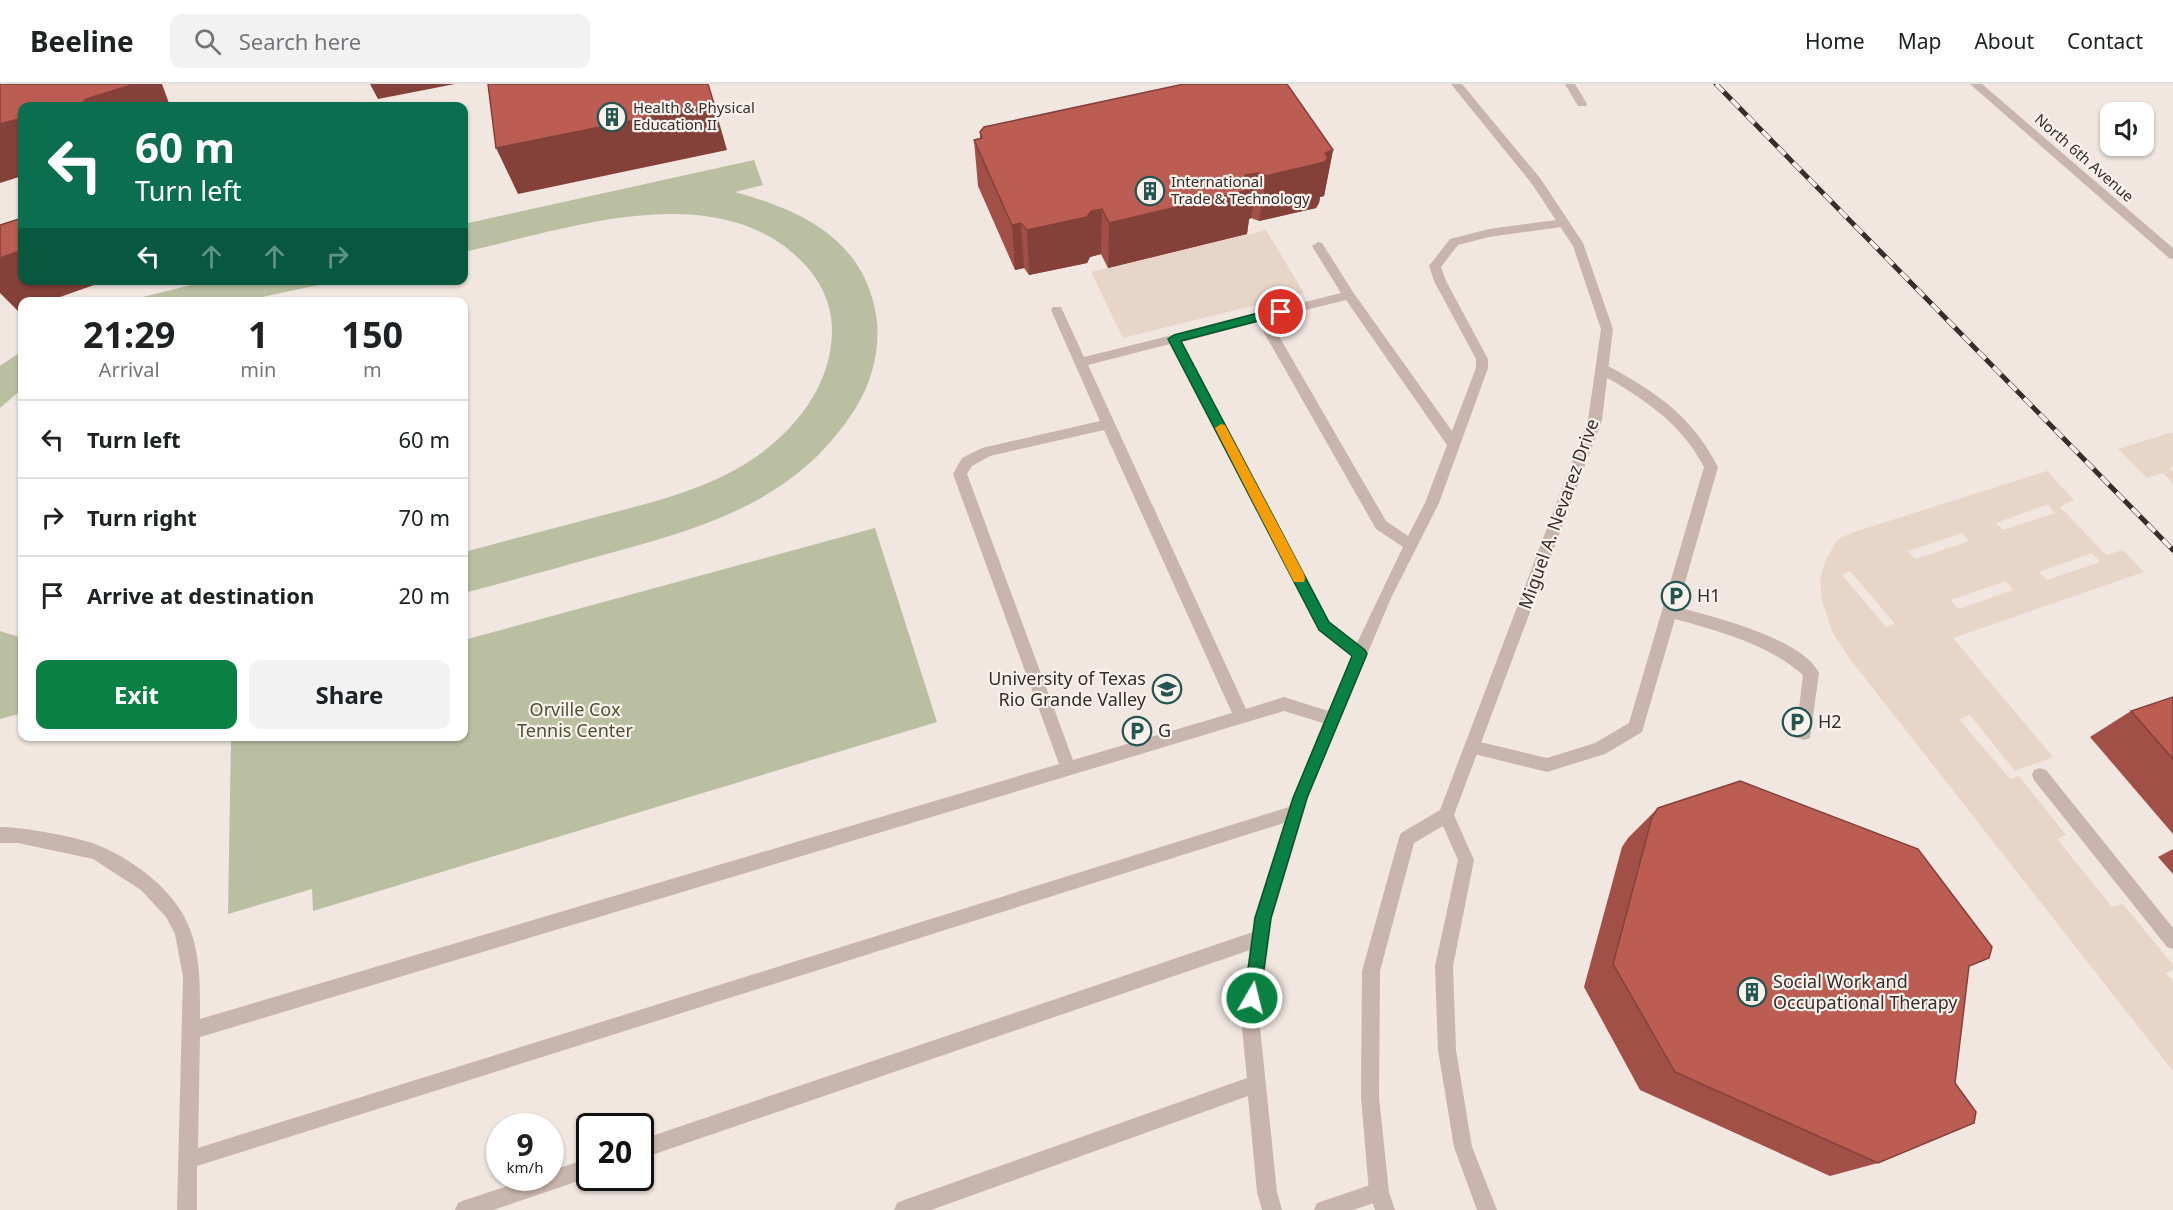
<!DOCTYPE html>
<style>
body{margin:0;font-family:"Noto Sans",sans-serif;background:#f2f2f2;color:#202124;height:100vh;display:flex;flex-direction:column;font-size:22px;white-space:nowrap}
*{box-sizing:border-box;margin:0}
p{font-size:20px;color:#757577}
.icon{flex:none;width:33px;height:33px;fill:none;stroke:currentColor;stroke-width:2;stroke-linecap:round;stroke-linejoin:round}
.map{position:relative;flex:1;overflow:hidden}
.drawer{position:absolute;left:18px;top:213px;width:450px;height:444px;display:flex;flex-direction:column;background:#fff;border-radius:12px;box-shadow:0 2px 4px #0004}
.drawer>*{flex:none}
.banner{position:absolute;left:18px;top:18px;width:450px;height:183px;border-radius:12px;box-shadow:0 2px 4px #0004;background:#0b6e4f;color:#fff;overflow:hidden}
.controls{position:absolute;left:2100px;top:18px;display:grid;gap:12px}
.controls a{display:grid;place-items:center;width:54px;height:54px;border-radius:12px;background:#fff;box-shadow:0 2px 4px #0004;font-size:30px}
.speed{position:absolute;left:486px;top:1029px;display:flex;gap:12px;font-size:30px;font-weight:700;text-align:center}
.speed>*{display:grid;place-content:center;width:78px;height:78px;border-radius:50%;background:#fff;box-shadow:0 2px 4px #0004;line-height:1}
.speed small{font-size:15px;font-weight:400}
.speed .limit{border:3px solid #111;border-radius:9px;background:#fff;color:#111}
.pin{position:absolute;display:grid;place-items:center;width:51px;height:51px;color:#fff;margin:-26px;border:3px solid #fff;border-radius:50%;box-shadow:0 2px 6px #0007}
.me{position:absolute;width:66px;margin:-33px;rotate:8deg;stroke-linejoin:round;filter:drop-shadow(0 0 4px #0008)}
.turn{display:flex;align-items:center;gap:21px;height:126px;padding:0 18px;font-size:27px}
.turn .icon{width:78px;height:78px;stroke-width:2.5}
.turn b{display:block;font-size:42px;line-height:51px}
.lanes{display:flex;align-items:center;height:57px;padding:0 18px;background:#0003;justify-content:center;gap:30px;direction:ltr}
.lanes .off{opacity:.35}
.eta{display:flex;justify-content:space-evenly;align-items:center;height:102px;text-align:center}
.eta b{font-size:36px;font-weight:700;line-height:42px}
.button{display:flex;gap:12px;margin-top:auto;padding:12px 18px}
.button a{flex:1;height:69px;border-radius:12px;background:#0b8043;color:#fff;font-size:24px;font-weight:700;line-height:69px;text-align:center}
.button a+a{background:#f2f2f2;color:#202124}
ul{padding:0;list-style:none}
li{display:flex;align-items:center;gap:18px;height:78px;padding:0 18px;border-top:2px solid #e0e0e0}
li div{flex:1}
li b{display:block;font-size:22px}
li em{font-style:normal}
header{display:flex;align-items:center;gap:36px;box-sizing:border-box;height:84px;padding:0 30px;background:#fff;border-bottom:2px solid #e0e0e0}
header strong{font-size:28px}
nav{display:flex;gap:33px;margin-inline-start:auto;font-size:21px}
.search{width:420px;height:54px;background:#f2f2f2;display:flex;align-items:center;gap:15px;box-sizing:border-box;padding:0 21px;border-radius:12px;color:#757577;font-size:22px}
.map>svg:first-child{display:block}
.green{fill:#babfa1}
.plaza{fill:#e7d5c8;fill-rule:evenodd}
.lines{fill:none;stroke-linecap:round;stroke-linejoin:round}
.service{fill:#c8b5ad;fill-rule:evenodd}
.minor{fill:#c8b5ad;fill-rule:evenodd}
.tertiary{fill:#c8b5ad;fill-rule:evenodd}
.rail-casing{stroke:#372d2b;stroke-width:5}
.rail{stroke:#f9f1ec;stroke-width:4;stroke-dasharray:11;stroke-linecap:butt}
.wall{fill:#a25047}
.shaded-wall{fill:#84413a}
.building{fill:#bc5d53;stroke:#84413a;stroke-width:1.5}
.route{fill:#0b8043;stroke:#07532c;stroke-width:1.5}
.slow{fill:#f59e0b}
.labels{text-anchor:middle;stroke-width:4.5;stroke-linejoin:round;paint-order:stroke}
.far-poi-label{font-size:15px;fill:#372d2b;stroke:#f9f1ec;text-anchor:start}
.far-street-label{font-size:15px;fill:#372d2b;stroke:#f9f1ec}
.street-label{font-size:18px;fill:#372d2b;stroke:#f9f1ec}
.poi-label{font-size:18px;fill:#372d2b;stroke:#f9f1ec;text-anchor:start}
.park-label{font-size:18px;fill:#4c5330;stroke:#f9f1ec}
</style>
<header>
<strong>Beeline</strong>
<div class="search"><svg class="icon" aria-label="search" viewBox="0 0 24 24"><circle cx="10" cy="10" r="6"/><path d="M15 15l6 6"/></svg>Search here</div>
<nav><a>Home</a><a>Map</a><a>About</a><a>Contact</a></nav>
</header>
<div class="map">
<svg width="2173" height="1126" viewBox="0 0 2173 1126">
<rect width="100%" height="100%" fill="#f1e6e0"/>
<g class="green">
<path d="M754,76l9,25 -28,7c62,17 123,44 139,113 9,35 0,74 -19,104 -59,93 -152,119 -252,146 -46,13 -93,26 -139,38v-41c45,-12 90,-24 136,-36 54,-14 109,-27 156,-59 42,-30 76,-74 76,-127 0,-30 -15,-56 -37,-75 -87,-78 -232,-25 -331,-3v-28z"/>
<path d="M207,197v-1l130,1 -93,20h-117z"/>
<path d="M22,267v38l-22,19v-42z"/>
<path d="M875,444l62,194 -624,189 -1,-22 -84,25 3,-177 233,-1v-96z"/>
<path d="M0,547l22,7v75l-22,6z"/>
</g>
<g class="plaza">
<path d="M1266,146l38,63 -181,45 -32,-66z"/>
<path d="M2173,348v35l-4,1 4,4v11l-10,-10 -16,5 -29,-29z"/>
<path d="M2047,387l27,29 -14,7 46,48 17,-5 21,22 -191,66 100,119 -38,14 -45,-56 -11,4 51,60 9,-3 47,59 -9,4 55,68 11,-3 50,61v4l-7,4 7,9v89l-323,-412 -17,-26 -11,-33 -2,-21 5,-17 12,-22 14,-7zM2048,420l7,9 -52,17 -7,-7zM1962,449l7,8 -54,18 -7,-8zM2092,469l8,9 -53,18 -8,-8zM1850,487l45,53 -9,3 -44,-52zM2006,497l7,9 -55,19 -7,-9z"/>
</g>
<g class="lines">
<g class="service">
<path d="M1565,0h10l12,20 -1,2h-8z"/>
<path d="M1564,135l6,4 -2,3 -79,11 -31,8 -17,22 5,14 42,78v9l-49,135 -48,95 -79,187 -40,133 -13,100 18,174 5,18h-20l-5,-18 -9,-96 -317,114h-37l3,-7 7,-3 343,-122 -6,-60 9,-68 -610,209v-19l613,-208 1,-14 30,-95 -1087,343v44h-20l6,-233 -8,-43 -9,-17 -25,-27 -48,-31 -75,-16h-18v-16c23,0 79,10 100,19 36,15 79,48 91,86 10,29 9,58 9,87l859,-255 -106,-290 9,-16 20,-10 118,-27 -49,-111 2,-3h8l23,50 257,-64 -29,-47 6,-4 4,1 31,49 99,139 24,-63v-9l-42,-78 -5,-15 21,-27 39,-10zM1346,216l101,145 -22,58 -17,33 -22,-15 -117,-202zM1258,238l118,207 27,18 -46,96 -28,-21 -147,-280zM1170,260l149,286 33,26 -24,55 -44,-14 -38,12 -158,-344zM1104,346l128,283 -159,47 -106,-286 5,-8 18,-10zM1284,627l39,12 -34,84 -1091,341 2,-111z"/>
<path d="M1602,280c10,3 20,10 29,15 40,24 65,46 87,88l-40,140c35,10 124,31 141,66l-9,65 -6,2 -6,-2 -2,-5 7,-58c-37,-32 -82,-43 -128,-56l-33,113 -37,22 -58,18 -81,-20 -2,-5 2,-5 6,-2 75,18 48,-15 34,-20 75,-256c-24,-46 -63,-70 -107,-95l-1,-3z"/>
<path d="M2040,684l6,2 127,158v21l-6,-2 -133,-167 -2,-5 2,-5z"/>
<path d="M590,1074v19l-97,33h-38l3,-7 7,-3 67,-22h18v-7z"/>
<path d="M1379,1098l7,3 3,7 -3,7 -33,11h-39l3,-7z"/>
</g>
<path class="minor" d="M1970,0h12l191,164v11l-4,-1z"/>
<path class="tertiary" d="M1451,0h11l78,94 43,65 30,86 -11,91 -148,395 20,45 -21,106 3,84 16,97 25,63h-20l-23,-63 -16,-97 -3,-84 23,-106 -15,-34 -29,17 -34,128 -1,126 10,95 6,18h-20l-6,-18 -8,-95 1,-126 37,-133 2,-5 39,-23 148,-390 13,-91 -28,-83 -41,-62z"/>
<g class="rail-casing">
<path id="rail" d="M1716,0l457,466"/>
</g>
<use href="#rail" class="rail"/>
</g>
<g class="wall">
<path d="M980,48l353,18 -9,46 -4,1 -1,6 -3,5 -57,13 -8,-3 -2,1 -2,15 -139,34 -7,-14 -11,3 -3,6 -58,12 -5,-7 -9,2 -37,-84 -4,-46 6,-1z"/>
<path d="M2173,613v137l-83,-97 41,-26z"/>
<path d="M1658,724l310,160 -90,195 -48,13 -190,-86 -56,-103 38,-140 6,-9z"/>
<path d="M2173,765v25l-15,-17z"/>
</g>
<g class="shaded-wall">
<path d="M135,0h27l8,22h-91l7,-7z"/>
<path d="M370,0h85l-77,15z"/>
<path d="M708,0l19,66 -209,44 -22,-46z"/>
<path d="M22,34v58l-22,7v-59z"/>
<path d="M1333,66l-9,46 -4,1 -1,6 -3,5 -57,13 7,-45 59,-23z"/>
<path d="M1258,89l-7,45 -2,1 -2,15 -139,34 1,-45 136,-48z"/>
<path d="M1102,125l-1,45 -11,3 -3,6 -58,12 -2,-45z"/>
<path d="M1021,139l3,45 -9,2 -3,-45z"/>
<path d="M22,166v30h86l-62,22h-24v7l-4,2 -18,-18v-35z"/>
</g>
<g class="building">
<path d="M0,0h135l-49,15 -7,7h-57v12l-22,6z"/>
<path d="M488,0h220l6,20 -218,44z"/>
<path d="M1184,0h103l46,66 -8,3 3,4 -3,5 -59,14 -8,-3 -13,2 8,14 -144,34 -7,-14 -11,2 -4,6 -60,13 -6,-7 -9,2 -38,-85 8,-2 -2,-6 4,-5z"/>
<path d="M22,134v32l-22,8v-33z"/>
<path d="M2173,613v62l-42,-48z"/>
<path d="M1740,697l178,68 74,98 -3,11 -20,8 -14,117 21,29 -2,11 -96,40 -203,-91 -62,-108 39,-147 6,-9z"/>
</g>
<path class="route" d="M1281,223l4,2v5l-104,27 148,281 36,28 2,4 -60,144 -36,120 -11,80 -2,6 -6,2 -5,-2 -3,-6 11,-80 38,-120 59,-142 -33,-26 -151,-291 6,-4z"/>
<path class="slow" d="M1221,340l4,1 79,149 1,4 -1,4h-10l-79,-154z"/>
<defs>
<g id="building-ring" transform="scale(1.5)"><circle r="9.5" fill="#f9f1ec" stroke="#245551" stroke-width="1.5"/><path d="M-4-6H4V6H1V3H-1V6H-4ZM-2.5-4.3h1.7v1.8h-1.7ZM.8-4.3h1.7v1.8H.8ZM-2.5-1h1.7V.8h-1.7ZM.8-1h1.7V.8H.8Z" fill="#245551"/></g>
<g id="parking-ring" transform="scale(1.5)"><circle r="9.5" fill="#f9f1ec" stroke="#245551" stroke-width="1.5"/><path d="M-3.5-5.5H1a3.5 3.5 0 0 1 0 7H-1V5.5H-3.5ZM-1-3.4V-.6H.8a1.4 1.4 0 0 0 0-2.8Z" fill="#245551"/></g>
<g id="university-ring" transform="scale(1.5)"><circle r="9.5" fill="#f9f1ec" stroke="#245551" stroke-width="1.5"/><path d="M0-5L7-2L0 1L-7-2ZM-4 1L0 2.5L4 1V4Q0 6-4 4Z" fill="#245551"/></g>
</defs>
<g fill-rule="evenodd">
<use href="#building-ring" x="612" y="33"/>
<use href="#building-ring" x="1150" y="107"/>
<use href="#parking-ring" x="1676" y="512"/>
<use href="#university-ring" x="1167" y="605"/>
<use href="#parking-ring" x="1797" y="638"/>
<use href="#parking-ring" x="1137" y="647"/>
<use href="#building-ring" x="1752" y="908"/>
</g>
<g class="labels">
<g class="far-poi-label">
<text x="633" y="29">Health &amp; Physical<tspan x="633" dy="17">Education II</tspan></text>
<text x="1171" y="103">International<tspan x="1171" dy="17">Trade &amp; Technology</tspan></text>
</g>
<g class="far-street-label">
<text transform="translate(2084 74) rotate(41)" y="5">North 6th Avenue</text>
</g>
<g class="street-label">
<text transform="translate(1559 430) rotate(-70)" y="6">Miguel A. Nevarez Drive</text>
</g>
<g class="poi-label">
<text x="1697" y="518">H1</text>
<text x="1146" y="601" text-anchor="end">University of Texas<tspan x="1146" dy="21">Rio Grande Valley</tspan></text>
<text x="1818" y="644">H2</text>
<text x="1158" y="653">G</text>
<text x="1773" y="904">Social Work and<tspan x="1773" dy="21">Occupational Therapy</tspan></text>
</g>
<g class="park-label">
<text x="575" y="632">Orville Cox<tspan x="575" dy="21">Tennis Center</tspan></text>
</g>
</g>
</svg>
<div class="controls">
<a><svg class="icon" aria-label="sound" viewBox="0 0 24 24"><path d="M4 9h4l5-4v14l-5-4H4zM17 9q2 3 0 6"/></svg></a>
</div>
<div class="speed"><div>9<small>km/h</small></div><div class="limit">20</div></div>
<div class="pin" style="left:1281px;top:228px;background:#d93025"><svg class="icon" aria-label="arrive" viewBox="0 0 24 24"><path d="M6 21V4h12l-3 4 3 4H6"/></svg></div>
<svg class="me" style="left:1252px;top:914px" viewBox="-20 -20 40 40"><circle r="17" fill="#0b8043" stroke="#fff" stroke-width="3"/><path d="M0-11L8 9 0 5-8 9z" fill="#fff"/></svg>
<div class="banner">
<div class="turn"><svg class="icon" aria-label="left" viewBox="0 0 24 24"><path d="M17 20v-9H6M10 6l-5 5 5 5"/></svg><div><b>60 m</b>Turn left</div></div>
<div class="lanes"><svg class="icon" aria-label="left" viewBox="0 0 24 24"><path d="M17 20v-9H6M10 6l-5 5 5 5"/></svg><svg class="icon off" aria-label="ahead" viewBox="0 0 24 24"><path d="M12 20V5M6 11l6-6 6 6"/></svg><svg class="icon off" aria-label="ahead" viewBox="0 0 24 24"><path d="M12 20V5M6 11l6-6 6 6"/></svg><svg class="icon off" aria-label="right" viewBox="0 0 24 24"><path d="M7 20v-9h11M14 6l5 5-5 5"/></svg></div>
</div>
<section class="drawer">
<div class="eta">
<div><b>21:29</b><p>Arrival</p></div>
<div><b>1</b><p>min</p></div>
<div><b>150</b><p>m</p></div>
</div>
<ul>
<li><svg class="icon" aria-label="left" viewBox="0 0 24 24"><path d="M17 20v-9H6M10 6l-5 5 5 5"/></svg><div><b>Turn left</b></div><em>60 m</em></li>
<li><svg class="icon" aria-label="right" viewBox="0 0 24 24"><path d="M7 20v-9h11M14 6l5 5-5 5"/></svg><div><b>Turn right</b></div><em>70 m</em></li>
<li><svg class="icon" aria-label="arrive" viewBox="0 0 24 24"><path d="M6 21V4h12l-3 4 3 4H6"/></svg><div><b>Arrive at destination</b></div><em>20 m</em></li>
</ul>
<div class="button"><a>Exit</a><a>Share</a></div>
</section>
</div>
